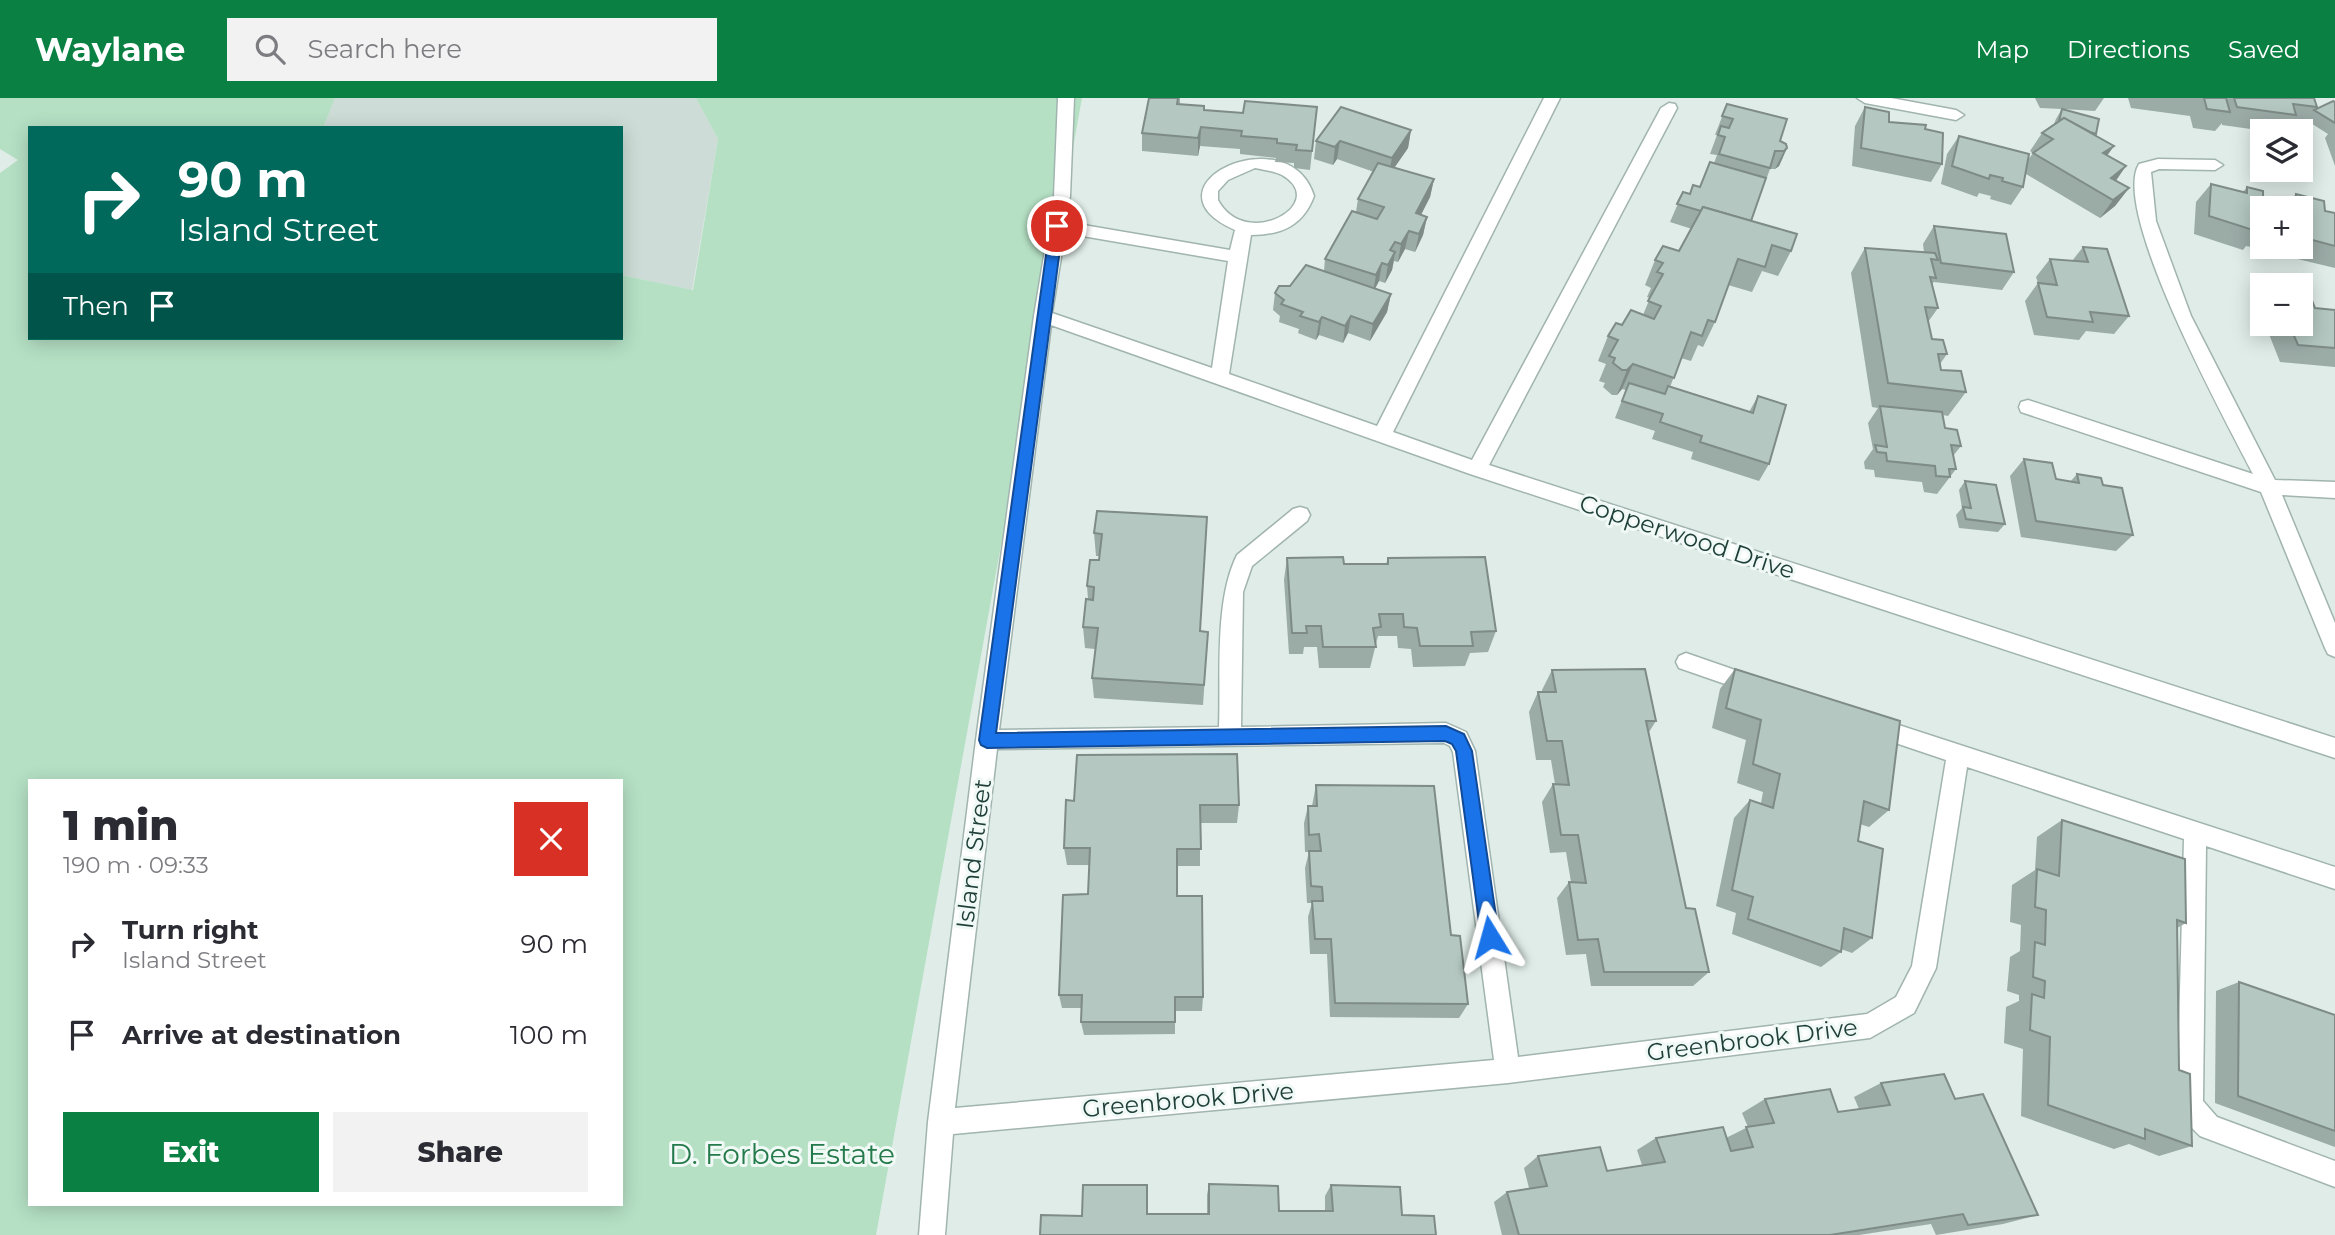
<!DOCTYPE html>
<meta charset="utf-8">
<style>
body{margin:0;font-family:Montserrat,sans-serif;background:#f2f2f3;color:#2b2b33;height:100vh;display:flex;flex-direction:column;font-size:26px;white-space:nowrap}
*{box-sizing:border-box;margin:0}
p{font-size:23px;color:#7c7c81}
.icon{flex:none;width:38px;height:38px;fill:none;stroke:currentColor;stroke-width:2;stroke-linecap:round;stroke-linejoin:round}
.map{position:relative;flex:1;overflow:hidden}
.drawer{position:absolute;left:28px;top:681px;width:595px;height:427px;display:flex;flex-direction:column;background:#fff;border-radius:0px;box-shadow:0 4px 18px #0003}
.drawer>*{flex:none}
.guide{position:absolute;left:28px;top:28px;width:595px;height:214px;border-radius:0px;box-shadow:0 4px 18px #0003;background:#00695c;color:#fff;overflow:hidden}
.fabs{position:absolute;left:2250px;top:21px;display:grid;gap:14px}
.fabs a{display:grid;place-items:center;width:63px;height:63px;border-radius:0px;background:#fff;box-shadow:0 4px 18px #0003;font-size:35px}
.pin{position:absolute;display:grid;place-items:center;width:60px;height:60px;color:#fff;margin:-30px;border:4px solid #fff;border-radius:50%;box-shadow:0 2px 7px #0007}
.me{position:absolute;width:77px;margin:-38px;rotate:352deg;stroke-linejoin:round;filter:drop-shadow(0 0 5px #0008)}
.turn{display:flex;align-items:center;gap:24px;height:147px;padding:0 35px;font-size:32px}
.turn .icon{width:91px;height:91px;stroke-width:2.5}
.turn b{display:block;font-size:49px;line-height:60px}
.then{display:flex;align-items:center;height:66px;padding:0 35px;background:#0003;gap:14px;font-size:26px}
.round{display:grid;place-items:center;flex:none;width:74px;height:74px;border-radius:0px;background:#f2f2f3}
.overview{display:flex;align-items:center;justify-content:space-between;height:119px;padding:0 35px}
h1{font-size:42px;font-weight:800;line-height:52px}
.cta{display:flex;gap:14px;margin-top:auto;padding:14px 35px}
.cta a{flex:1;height:80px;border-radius:0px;background:#0b8043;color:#fff;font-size:28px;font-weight:800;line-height:80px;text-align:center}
.cta a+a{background:#f2f2f3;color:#2b2b33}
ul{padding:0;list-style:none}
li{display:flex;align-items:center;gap:21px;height:91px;padding:0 35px}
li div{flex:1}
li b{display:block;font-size:26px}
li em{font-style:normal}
header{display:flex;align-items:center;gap:42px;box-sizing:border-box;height:98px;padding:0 35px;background:#0b8043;color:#fff}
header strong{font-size:33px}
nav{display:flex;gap:38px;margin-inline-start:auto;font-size:24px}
.search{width:490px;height:63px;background:#f2f2f3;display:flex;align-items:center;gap:18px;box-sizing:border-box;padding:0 24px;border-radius:0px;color:#7c7c81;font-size:26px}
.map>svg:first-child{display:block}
.built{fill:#cddcd6}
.green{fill:#b5e0c4;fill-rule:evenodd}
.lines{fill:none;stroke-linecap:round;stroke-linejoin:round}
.minor-casing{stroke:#a1b4af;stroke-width:3}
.minor{fill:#fff;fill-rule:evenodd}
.wall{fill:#9baba6;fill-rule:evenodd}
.shaded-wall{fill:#7e8b87}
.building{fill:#b4c7c1;stroke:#7e8b87;stroke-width:2}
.route{fill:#1a73e8;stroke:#114b97;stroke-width:2}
.labels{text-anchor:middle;stroke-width:6;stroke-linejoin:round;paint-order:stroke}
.street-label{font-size:24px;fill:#1e3e38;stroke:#f0f9f5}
.near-park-label{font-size:28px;fill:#247a4b;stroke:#f0f9f5}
</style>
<header>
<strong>Waylane</strong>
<div class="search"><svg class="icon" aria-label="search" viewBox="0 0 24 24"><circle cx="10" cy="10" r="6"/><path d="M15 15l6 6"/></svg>Search here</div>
<nav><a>Map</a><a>Directions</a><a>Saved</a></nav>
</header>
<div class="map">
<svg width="2335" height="1137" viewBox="0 0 2335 1137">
<rect width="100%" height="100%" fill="#dfece7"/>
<path class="built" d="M335,0h361l22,41 -26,151 -71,-15v-147h-298z"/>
<path class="green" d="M0,0h335l-12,30h-293v210h591v-63l72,15 25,-151 -22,-41h386l-206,1137h-876v-1062l18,-13 -18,-11zM30,682h591v424h-591z"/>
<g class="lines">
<g class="minor-casing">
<g id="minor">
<path d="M1058,0h16l-4,98 -4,26 164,28 5,-20c-99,-44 54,-115 79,-34 -11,30 -33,39 -63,39l-22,139 148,52 167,-328h16l-167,334 79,28 189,-352 8,-5 6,1 2,4 -188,357 846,273v20l-865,-284 -419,-149 -52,405 220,-3c2,-52 -5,-126 18,-172l56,-46 7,-2 7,2 3,6 -3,6 -55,45 -9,26 -2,135 205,-4 20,9 9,19 43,306 349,-43 29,-17 16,-31 34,-206 -83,-28 -3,-7 3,-7 8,-2 464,151v22l-129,-43 -3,255 14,16 118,44v26l-135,-51c-11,-10 -17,-19 -23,-32l7,-265 -217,-72 -31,201 -22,45 -44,25 -362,45 -555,51 -8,101h-26l9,-113 48,-382 58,-424 20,-120zM1255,70c9,2 19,3 27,7 49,28 -36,77 -64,25v-9l10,-11zM1065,135l163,28 -16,107 -160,-55zM1444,645l6,3 3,6 41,308 -539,48 42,-359z"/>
<path d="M1857,0h34l65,12 8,5 -8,5 -91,-17z"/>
<path d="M2158,61l57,1 8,5 -8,5 -56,-1 -8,3 5,49 35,95 84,164 60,2v16l-53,-3 53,128v34l-7,-3 -3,-6 -64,-156 -240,-80 -2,-5 2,-5 7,-2 225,74c-26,-51 -143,-263 -114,-310z"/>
<path d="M1686,555l75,26 4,6 -4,6 -7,3 -75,-26 -3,-6 3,-6z"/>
</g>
</g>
<use href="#minor" class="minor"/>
</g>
<g class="wall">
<path d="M1149,0h31v6l24,6 39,3 74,-6 -7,63 -16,-2v-5l-19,-1 1,-4 -36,-4v-5l-40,-3 -2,10 -56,-5v-18z"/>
<path d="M2035,0h69l-9,13 -32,-2 33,25 -1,1 19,11 -7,9 9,26 13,7 -14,18 -15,12 -74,-44 -3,13 -12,18 -21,-6 1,-3 -12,-3 -2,4 -36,-13 6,-30 12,-18 69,24 5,-7 -3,-2 12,-18 12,-9 2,-5 6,-10 -22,-1z"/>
<path d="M2128,0h186l3,9 -2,2 20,-7v64l-10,-28 3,-4 -22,-14 -5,6 -12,-2 -6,7h-18l-43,-6v-2l-7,8 -22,-3 -3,-12 -59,-8z"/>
<path d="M1727,6l53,37 7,7 -8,18 -4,3h-5l-19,52 40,30 -13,25 -16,-5 -10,21 -24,-7 -13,37 -12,25 -5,-2 -7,16 -10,-3 -11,29 79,25 9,-16 11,68 -10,17 -68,-22 2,-7 -41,-13 3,-8 -40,-13 11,-28 -4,-1 -5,6h-5l-9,-8 2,-4 -6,-2 7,-17 -8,-3 10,-25 14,-11 21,-10 7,-17 -3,-1 4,-9 -6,-3 10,-25 24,-9 13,-22 -22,-7 13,-30 7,2 10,-7 14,-24 3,-8 -7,-1 7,-19h-2z"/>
<path d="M1865,9l24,15 36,7 17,35 -11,18 -79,-16 3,-40z"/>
<path d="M1411,32l-3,18 -14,20 40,11 -4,18 -9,18 6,2 -4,18 -8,17 -10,-3 -7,13 -4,-1 -2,9 -7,13 -6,-2 -4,8 16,5 -4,18 -17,29 -22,-8 -5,10 -24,-8 -3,5 -18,-7 1,-4 -20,-7 1,-6 -7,-6 2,-17 49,-22 1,-12 31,-47 2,-13 16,-27 -37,-13 -4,6 -19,-6 2,-18z"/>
<path d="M2211,86l32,8 4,-5 16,10 24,6 9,-9 29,17 10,2v55l-54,-13 -2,2 -23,-5v-4l-10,-2 -3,4 -49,-16 2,-32zM2263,110h38v39h-38z"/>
<path d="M1934,128l80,46 -12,18 -68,-8 -2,2 6,24 -10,14 4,17 15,15 -7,10 1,6 25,22 -18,24 -5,-1 2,13 16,18 -8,10 3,13 -19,25 -13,-2 -2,-10 -47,-5 -1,-7 -9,-1 -1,-7 9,-13 -5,-26 10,-15 -6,-1 -21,-134 14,-25 59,4 -1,-8z"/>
<path d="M2083,149l46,69 -15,18 -28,-3 -7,9 -45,-5 -9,-34 13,-18 -2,-6 14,-18 22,2z"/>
<path d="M2263,201v20l-6,-14z"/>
<path d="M2315,210l20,2v57l-55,-5 -15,-38h36z"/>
<path d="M2024,361l32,20 14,3 7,-8 26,11 30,50 -17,16 -95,-14 -11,-61z"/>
<path d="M1965,383l40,43 -7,8 -39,-4 -3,-13 6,-7 -3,-18z"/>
<path d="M1207,419l-7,114 8,1 -5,73 -109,-7 -2,-20 3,-29 -10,-1 -2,-21 5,-28 -1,-13 12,-26v-4h-3l-2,-23z"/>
<path d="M1287,460l57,6h42l2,-6 108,73 -8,21 -18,1 -5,13 -52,1 -2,-18 -13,-1 -1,-12h-19l-8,32h-51l-2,-21h-13l-1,7h-14l-5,-74z"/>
<path d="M1735,571l154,141 -20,17 -9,-3 -2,17 14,97 -20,15 -11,-4v3l-20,15 -89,-33 4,-21 -20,-7 18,-88 16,-18 11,3 2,-11 -26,-9 9,-43 -34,-12 8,-39z"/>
<path d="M1552,572l104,51 -7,11 37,176 23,64 -16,14h-102l-5,-32 -20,1 -9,-57 12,-16h2l-5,-30 -16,1 -8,-51 11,-18h2l-4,-24h-15l-7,-48 9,-20h4v-2z"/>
<path d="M1316,687l135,150 17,69 -9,14 -129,-1 -3,-63h-17l-2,-37 4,-14h-5l-2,-35 4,-16h-4l-1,-29 4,-17h4z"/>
<path d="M1074,703l165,4 -2,18h-37v43h-23v30l26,101 -1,14h-27v23l-91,1 -3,-13 1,-14h-20l-3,-13 29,-101 1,-29h-22l-3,-17z"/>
<path d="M2062,722l124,103 -9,5 2,142 13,76 -33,10 -30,-12 -15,5 -93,-33 2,-67 -19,-6 2,-36 13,-6v-6l-12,-4 3,-34 10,-6 1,-26 -11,-3 2,-37 23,-15 2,-33z"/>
<path d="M2239,884l96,33v132l-120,-44 1,-112z"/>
<path d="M1881,985l74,16 83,116 -35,9 -67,11 -5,-11 -72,11h-357l-8,-33 13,-10 22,-4 -5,-20 14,-12 69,15 35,-6 -5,-15 19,-12h70l22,-11 -6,-14 23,-14 73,13 21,-3 -5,-12z"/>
<path d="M1209,1086l70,27h46v-15l6,-11 71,30 -320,1 66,-20 -1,18h60v-19z"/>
</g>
<g class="shaded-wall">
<path d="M1201,29l-1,19 -2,10v-18z"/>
<path d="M1411,32l-3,18 -20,29 4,-19z"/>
<path d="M1340,43l-3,18 -4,6 2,-18z"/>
<path d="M2114,48l-13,18 2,-11z"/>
<path d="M1787,50l-8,18 -4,3 9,-18z"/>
<path d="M2126,68l-13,19 -2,-7z"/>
<path d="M1434,81l-4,18 -18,35 4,-19z"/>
<path d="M2129,90l-14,18 -15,12 13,-18z"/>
<path d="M1427,119l-4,18 -8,17 4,-18z"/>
<path d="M1409,133l-4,18 -7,13 3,-18z"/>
<path d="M1395,154l-3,18 -7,13 3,-18z"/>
<path d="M1382,165l-3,18 -6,11 3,-17z"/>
<path d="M1391,196l-4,18 -17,29 3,-17z"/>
<path d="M1351,218l-3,17 -5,10 2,-17z"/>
<path d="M1322,219l-3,18 -3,5 3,-18z"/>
<path d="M1633,266l-11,25 -5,6 10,-25z"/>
</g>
<g class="building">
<path d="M1149,0h29l-1,6 27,2v4l39,3 2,-12 72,6 -5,44 -16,-1 1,-5 -20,-2v-4l-36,-3 1,-5 -41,-4 -3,11 -56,-5z"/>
<path d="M2204,0h22l4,14 -23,-3z"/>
<path d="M2234,0h80l3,9 -24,-3 3,11 -59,-8z"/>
<path d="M2333,3l2,1v21l-21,-13z"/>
<path d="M1727,6l60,15 -7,22 6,3 1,4 -3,3h-9l-5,17 -51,-14 6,-17 -7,-2 3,-9 8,2 4,-9 -11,-3z"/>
<path d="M1341,9l70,23 -19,28 -52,-17 -5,6 -19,-6z"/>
<path d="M1865,9l24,5v10l37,3 -1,4 18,4 -1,31 -81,-16z"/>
<path d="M2062,11l37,10 -3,15 -6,-2 -26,-14 -5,3z"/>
<path d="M2064,20l50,28 -11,7 23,13 -15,12 18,10 -16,12 -80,-47 20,-14 -11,-6z"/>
<path d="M1959,38l70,18 -6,33 -21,-6 1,-3 -13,-3 -1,4 -37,-13z"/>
<path d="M1710,64l56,16 -15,43 -48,-14 -2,4 -24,-7 6,-12 7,2 3,-9 7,2z"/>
<path d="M1378,65l56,16 -18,34 11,4 -8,17 -10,-3 -8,13 -6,-2 -5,8 5,2 -7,13 -6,-2 -6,12 -51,-16 27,-48 25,8 7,-12 -26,-8z"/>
<path d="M2211,86l36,9v-6l16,4v6l33,9v-12l28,7 1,10 10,2v33l-34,-9v-29h-38v20l-4,-1v5l-50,-16z"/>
<path d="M1703,109l94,27 -6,17 -19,-6 -7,22 -27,-8 -23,63 -7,-2 -6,16 -11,-4 -17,46 -41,-14 -6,6h-5l-9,-7 2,-5 -6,-2 9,-16 -10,-4 8,-13 6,2 9,-15 23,9 7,-13 -13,-5 15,-27 -6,-2 6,-9 -8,-3 8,-14 16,5z"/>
<path d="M1934,128l72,8 8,38 -73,-9z"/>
<path d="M2083,149l24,2 22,67 -39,-4 3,10 -46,-5 -9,-34 19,2 -7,-26 38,3z"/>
<path d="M1865,150l70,5 3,7 -7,-1 5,19 -6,-1 8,31 -13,-1 7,32 11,1 4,14h-9l3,16 20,1 5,21 -78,-9z"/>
<path d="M1306,167l85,29 -18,30 -22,-8 -6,10 -23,-9 -3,5 -19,-6 3,-4 -22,-8 3,-4 -9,-7 4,-7h11z"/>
<path d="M2301,192h7l7,18 20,2v38l-37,-3 -9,-21h12z"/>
<path d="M1629,285l36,11 3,-8 85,27 5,-17 28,9 -17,59 -69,-22 2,-6 -42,-14 3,-8 -41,-13z"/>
<path d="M1880,308l62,6 3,16 12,2 4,16 -10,-1 5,24h-7l1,8 -14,-1 -1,-10 -48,-5 -1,-8 -9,-1 -2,-7 12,2z"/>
<path d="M2024,361l28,4 4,16 23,4 -2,-9 24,4 2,7 19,3 11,47 -97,-14z"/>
<path d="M1965,383l31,4 9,39 -39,-5 -3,-12 8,1z"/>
<path d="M1097,413l110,6 -7,114 8,1 -4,53 -112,-7 6,-50 -15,-1 3,-28 7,1 1,-13 -7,-1 3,-26h9l3,-26 -8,-1z"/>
<path d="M1343,459l1,7h44v-6l97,-1 11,74 -25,1 2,14h-53l-3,-18 -13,-1 -1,-13h-24l2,13 -8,1 3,19h-53l-2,-21h-15l1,7h-15l-5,-75z"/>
<path d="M1645,571l11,52h-10l40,187 9,1 14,63h-105l-6,-33 -20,1 -9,-58 17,1 -8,-48h-17l-8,-51 16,1 -7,-44h-15l-9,-49h18l-4,-22z"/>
<path d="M1735,571l165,52 -11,89 -25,-9 -6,40 25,8 -11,89 -28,-10 -3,24 -93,-33 5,-22 -21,-7 18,-90 23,8 7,-34 -27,-10 8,-44 -35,-12z"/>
<path d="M1237,656l2,51h-39l1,44h-24v47h25l1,101h-28v25h-94l1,-27h-23l4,-100 25,-1 2,-46h-26l2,-48 8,1 3,-46z"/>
<path d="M1316,687l118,1 17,149 9,1 8,68 -133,-1 -4,-64h-16l-3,-38h11l-1,-14 -11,-1 -2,-35h12l-2,-17 -10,1 -1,-29h9z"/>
<path d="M2062,722l123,39 1,64 -9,-3 2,150 11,4 2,72 -47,-17v10l-97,-34 2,-68 -20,-7 2,-36 12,4 1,-17 -12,-4 2,-35 10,3 1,-35 -11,-3 2,-38 22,7z"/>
<path d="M2239,884l96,33v116l-97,-35z"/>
<path d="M1944,976l11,25 28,-5 55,121 -70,10 -5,-11 -133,21h-311l-12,-43 40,-6 -9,-30 62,-9 7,24 58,-9 -9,-24 67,-11 8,24 22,-4 -7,-20 28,-4 -9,-24 65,-10 8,23 52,-7 -9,-22z"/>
<path d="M1209,1086l69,2 1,25h54l-2,-26 69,2 2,28 32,1 2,19h-396l1,-20 41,1 1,-31h64v29h62z"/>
</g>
<path class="route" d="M1057,124l6,4 -67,507 450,-7 18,8 8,17 27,186 -3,6 -6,3 -7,-3 -2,-6 -25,-186 -4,-7 -7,-3 -458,7 -6,-3 -2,-5 71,-514z"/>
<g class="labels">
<g class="street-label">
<text transform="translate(1687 439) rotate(18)" y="8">Copperwood Drive</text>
<text transform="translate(974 756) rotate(-83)" y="8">Island Street</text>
<text transform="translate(1752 942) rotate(-7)" y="8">Greenbrook Drive</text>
<text transform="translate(1188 1002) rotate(-5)" y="8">Greenbrook Drive</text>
</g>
<g class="near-park-label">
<text x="782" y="1066">D. Forbes Estate</text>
</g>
</g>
</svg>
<div class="fabs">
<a><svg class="icon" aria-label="layers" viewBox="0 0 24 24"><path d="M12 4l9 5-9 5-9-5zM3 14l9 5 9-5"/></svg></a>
<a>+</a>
<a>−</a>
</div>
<div class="pin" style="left:1057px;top:128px;background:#d93025"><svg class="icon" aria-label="arrive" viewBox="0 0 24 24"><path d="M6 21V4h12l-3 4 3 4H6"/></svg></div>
<svg class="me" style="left:1490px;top:839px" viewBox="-20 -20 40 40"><path d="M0-17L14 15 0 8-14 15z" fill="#1a73e8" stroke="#fff" stroke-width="4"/></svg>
<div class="guide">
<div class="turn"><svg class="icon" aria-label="right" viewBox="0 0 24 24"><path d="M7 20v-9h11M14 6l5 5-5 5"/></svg><div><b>90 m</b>Island Street</div></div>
<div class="then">Then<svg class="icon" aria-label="arrive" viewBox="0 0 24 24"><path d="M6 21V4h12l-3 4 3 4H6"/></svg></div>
</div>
<section class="drawer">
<div class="overview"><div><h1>1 min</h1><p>190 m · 09:33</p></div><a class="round" style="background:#d93025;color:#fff"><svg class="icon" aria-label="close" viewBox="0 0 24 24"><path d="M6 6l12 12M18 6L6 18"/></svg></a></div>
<ul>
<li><svg class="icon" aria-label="right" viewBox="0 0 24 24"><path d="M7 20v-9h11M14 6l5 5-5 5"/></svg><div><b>Turn right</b><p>Island Street</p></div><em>90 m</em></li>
<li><svg class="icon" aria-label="arrive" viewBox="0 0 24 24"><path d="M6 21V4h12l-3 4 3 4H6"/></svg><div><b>Arrive at destination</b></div><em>100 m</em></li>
</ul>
<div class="cta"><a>Exit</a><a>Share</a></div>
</section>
</div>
